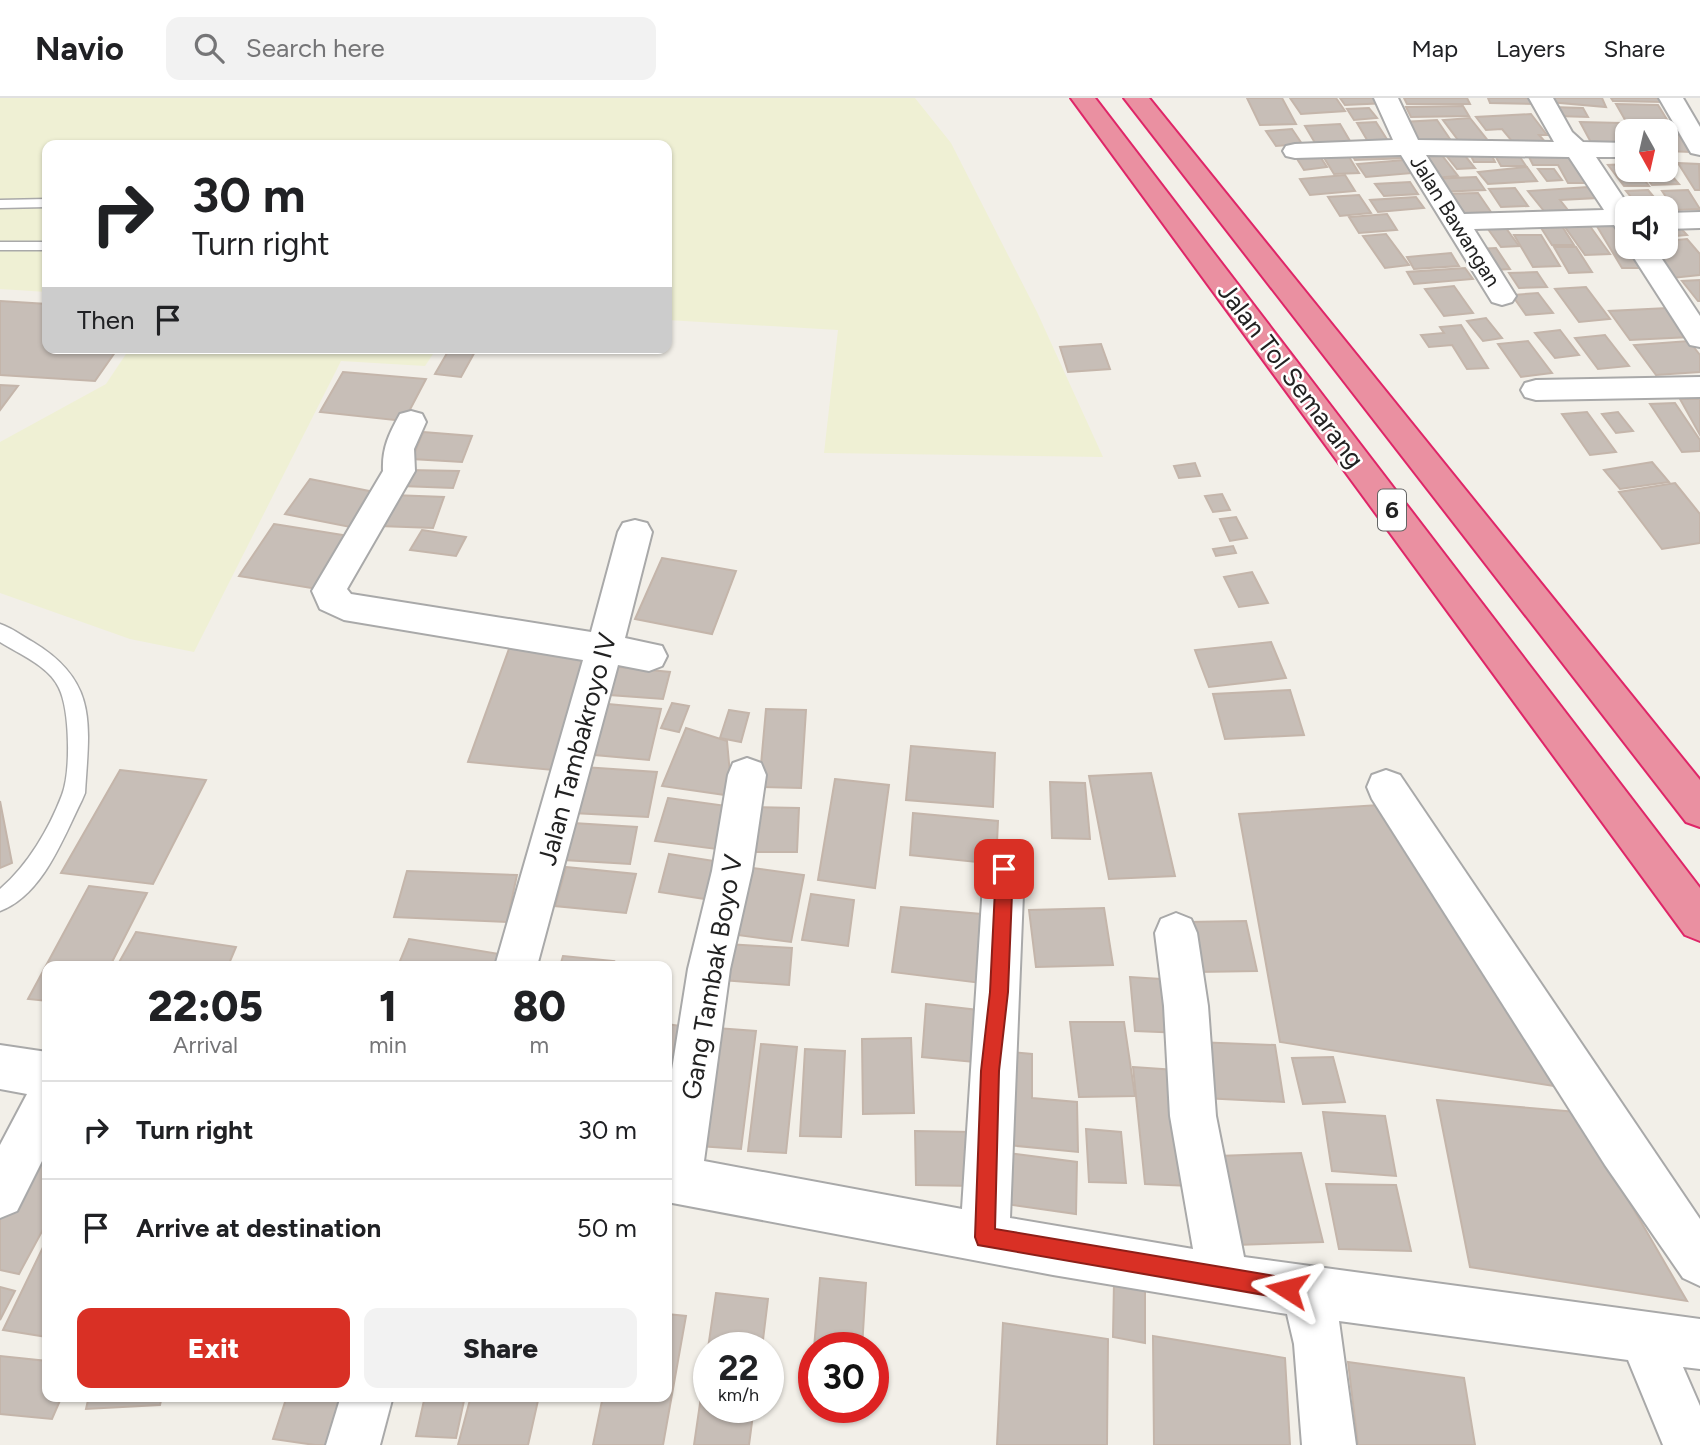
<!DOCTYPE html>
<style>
body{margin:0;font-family:Figtree,sans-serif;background:#f2f2f2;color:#202124;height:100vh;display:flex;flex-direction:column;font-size:26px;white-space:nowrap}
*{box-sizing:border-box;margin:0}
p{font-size:23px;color:#757577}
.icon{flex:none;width:38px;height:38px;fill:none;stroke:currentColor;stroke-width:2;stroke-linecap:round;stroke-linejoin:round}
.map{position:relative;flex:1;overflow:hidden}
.panel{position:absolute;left:42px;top:863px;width:630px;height:441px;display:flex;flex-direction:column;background:#fff;border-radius:14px;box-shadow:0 2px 5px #0004}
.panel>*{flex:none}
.banner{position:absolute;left:42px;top:42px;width:630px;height:214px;border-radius:14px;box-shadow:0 2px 5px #0004;background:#fff;color:#202124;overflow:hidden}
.needle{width:46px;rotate:172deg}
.fabs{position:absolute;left:1615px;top:21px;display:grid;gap:14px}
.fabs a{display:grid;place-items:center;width:63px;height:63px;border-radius:14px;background:#fff;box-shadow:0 2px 5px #0004;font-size:35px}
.speed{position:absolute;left:693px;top:1234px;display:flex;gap:14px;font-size:35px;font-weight:700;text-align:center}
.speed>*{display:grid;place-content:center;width:91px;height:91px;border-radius:50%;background:#fff;box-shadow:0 2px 5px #0004;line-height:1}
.speed small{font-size:18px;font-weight:400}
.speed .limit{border:10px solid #d22;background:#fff;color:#111}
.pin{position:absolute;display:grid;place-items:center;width:60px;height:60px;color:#fff;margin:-30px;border-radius:14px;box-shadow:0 4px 10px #0006}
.me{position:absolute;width:77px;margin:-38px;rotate:279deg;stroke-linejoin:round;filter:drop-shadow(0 0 5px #0008)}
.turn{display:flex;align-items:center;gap:24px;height:147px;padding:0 35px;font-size:32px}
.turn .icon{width:91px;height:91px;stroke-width:2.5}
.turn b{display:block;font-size:49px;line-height:60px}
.then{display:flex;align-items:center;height:66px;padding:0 35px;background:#0003;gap:14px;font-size:26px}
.eta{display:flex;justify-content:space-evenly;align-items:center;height:119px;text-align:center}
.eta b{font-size:42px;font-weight:800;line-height:49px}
.action{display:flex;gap:14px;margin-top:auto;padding:14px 35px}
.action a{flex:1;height:80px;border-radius:14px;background:#d93025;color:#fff;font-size:28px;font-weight:800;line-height:80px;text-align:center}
.action a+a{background:#f2f2f2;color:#202124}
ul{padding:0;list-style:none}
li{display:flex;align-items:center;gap:21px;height:98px;padding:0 35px;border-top:2px solid #e0e0e0}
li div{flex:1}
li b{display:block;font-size:26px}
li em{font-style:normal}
header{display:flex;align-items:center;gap:42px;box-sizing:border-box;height:98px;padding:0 35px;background:#fff;border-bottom:2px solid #e0e0e0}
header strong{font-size:33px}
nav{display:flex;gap:38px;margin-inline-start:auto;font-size:24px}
.search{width:490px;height:63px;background:#f2f2f2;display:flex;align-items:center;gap:18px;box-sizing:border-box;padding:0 24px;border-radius:14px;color:#757577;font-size:26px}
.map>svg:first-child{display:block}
.farmland{fill:#eff0d4}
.building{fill:#c7beb7;stroke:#c4b5aa;stroke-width:2}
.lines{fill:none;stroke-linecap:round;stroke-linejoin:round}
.lane-casing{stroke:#a9a9a9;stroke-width:3}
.street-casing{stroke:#a9a9a9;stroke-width:4}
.highway-casing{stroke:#df2668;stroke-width:4}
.lane{fill:#fff;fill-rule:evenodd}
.street{fill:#fff;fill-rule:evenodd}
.highway{fill:#ea90a1;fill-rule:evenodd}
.route{fill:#d93025;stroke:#8d1f18;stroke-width:2}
.labels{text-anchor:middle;stroke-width:5;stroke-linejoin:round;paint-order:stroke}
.far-street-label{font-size:21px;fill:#222;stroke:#fff}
.shield{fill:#fff;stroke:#646464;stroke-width:2}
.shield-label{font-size:24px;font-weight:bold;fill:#222}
.street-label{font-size:26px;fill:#222;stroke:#fff}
</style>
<header>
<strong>Navio</strong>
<div class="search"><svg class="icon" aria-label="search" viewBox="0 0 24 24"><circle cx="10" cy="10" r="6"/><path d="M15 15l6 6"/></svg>Search here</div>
<nav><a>Map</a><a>Layers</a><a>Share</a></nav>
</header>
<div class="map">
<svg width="1700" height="1347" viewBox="0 0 1700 1347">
<rect width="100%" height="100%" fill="#f2efe8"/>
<g class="farmland">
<path d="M0,0h915l36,45 86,169 66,145 -279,-4 14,-123 -171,-10v-175h-620v147l-47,-3z"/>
<path d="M130,250h307l-12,18 -84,-5 -147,291 -64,-13 -130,-46v-151l106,-58z"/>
</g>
<g class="building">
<path d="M1247,0h35l14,26 -36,1z"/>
<path d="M1290,0h46l9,13 -44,3z"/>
<path d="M1340,0h43l4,5 -42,2z"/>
<path d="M1404,0h63l3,6h-63z"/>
<path d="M1488,0h46l3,6 -47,-1z"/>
<path d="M1548,0h54l4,9 -57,-5z"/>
<path d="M1611,0h48l3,4 -49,-1z"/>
<path d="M1616,6l42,1 13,21 -43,-1z"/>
<path d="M1463,8l6,10 -58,1 -5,-10z"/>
<path d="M1552,9l31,1 5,9 -32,-1z"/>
<path d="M1369,10l8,10 -23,2 -7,-11z"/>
<path d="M1531,16l16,21h-8l8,9 -31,2 -14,-17 -16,1 -10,-13z"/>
<path d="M1470,20l19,24 -28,2 -18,-24z"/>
<path d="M1437,22l13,19 -35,2 -12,-19z"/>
<path d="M1376,24l14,22 -20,1 -13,-22z"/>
<path d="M1580,24l42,1 6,9v17l-34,-1z"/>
<path d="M1340,26l13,22 -35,2 -13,-22z"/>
<path d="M1637,28l37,1 16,25 -24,-1v-20h-26z"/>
<path d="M1292,31l10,15 -26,2 -10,-15z"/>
<path d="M1403,50l6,10 -54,2 -5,-9z"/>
<path d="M1468,52h21l6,12h-21z"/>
<path d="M1516,53l10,15h-25l-8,-14z"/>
<path d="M1317,54l10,15 -23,3 -10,-16z"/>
<path d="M1346,54l13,21 -25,1 -13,-21z"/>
<path d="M1462,54l13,16 -18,1 -12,-15z"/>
<path d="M1571,54l17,31h-20l-10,-18h-25l-5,-10z"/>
<path d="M1441,56l17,22 -25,2 -17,-22z"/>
<path d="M1404,62l9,13 -47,4 -9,-13z"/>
<path d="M1678,65l21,1 1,26h-5z"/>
<path d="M1628,66v6h9l12,16h-25l-16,-21z"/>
<path d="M1527,69l10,14 -49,3 -10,-12z"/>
<path d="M1538,71h16l8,11 -15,1z"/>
<path d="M1666,71l13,15 -27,1 -12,-15z"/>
<path d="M1345,77l10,16 -45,4 -10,-16z"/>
<path d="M1476,79l9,13 -48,2 -8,-13z"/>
<path d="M1410,84l8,12 -34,2 -9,-12z"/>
<path d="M1588,89l9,11 -37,2 11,14 -23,2 -20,-25z"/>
<path d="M1515,90l13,18 -27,1 -12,-18z"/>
<path d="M1648,92l15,18h-23l-14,-17z"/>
<path d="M1688,92l12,19 -25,1 -13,-19z"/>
<path d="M1478,95l13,19 -40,2 -12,-20z"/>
<path d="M1359,97l12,18 -31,3 -12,-19z"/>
<path d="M1416,99l8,11 -46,4 -8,-12z"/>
<path d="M1387,116l10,16 -38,3 -10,-16z"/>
<path d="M1674,123l13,14 -21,2v-15z"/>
<path d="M1587,124l23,32 -25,1 -23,-32z"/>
<path d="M1538,125h22l14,22h-22z"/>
<path d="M1595,125h27l6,9v15h9l13,21h-28z"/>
<path d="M1503,126l16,22 -18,1 -16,-22z"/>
<path d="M1386,136l23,31 -24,3 -22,-32z"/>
<path d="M1514,137h27l19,31 -27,1z"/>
<path d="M1687,141l13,15v21l-28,3 -27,-31h21v-6z"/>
<path d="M1554,149h22l16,25 -23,1z"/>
<path d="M1496,150l14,21 -17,1 -14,-21z"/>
<path d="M1451,155l8,13 -45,3 -7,-12z"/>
<path d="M1465,170l8,11 -59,5 -7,-12z"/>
<path d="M1537,174l10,15 -28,1 -10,-15z"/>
<path d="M1700,182v21h-2l-16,-20z"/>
<path d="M1454,188l19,27 -29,3 -19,-27z"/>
<path d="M1586,189l24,32 -31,3 -24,-33z"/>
<path d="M1538,195l15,20 -27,2 -14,-20z"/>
<path d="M0,203l47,3v44h71l-23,33 -95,-6z"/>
<path d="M1668,210l22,29 -60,3 -21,-29z"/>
<path d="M1486,220l16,20 -19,3 -16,-20z"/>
<path d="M1461,227l27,43 -21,1 -15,-24 -23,2 -8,-12 23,-2 -4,-6z"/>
<path d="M1560,232l19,25 -24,3 -20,-25z"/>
<path d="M1605,237l24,31 -31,3 -23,-31z"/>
<path d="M1528,243l24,32 -31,4 -23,-33z"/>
<path d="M1689,243l11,14v17l-44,3 -22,-30z"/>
<path d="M1101,246l9,25 -42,3 -8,-25z"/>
<path d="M450,250h27l-16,29 -26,-3z"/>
<path d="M343,274l83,7 -22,42 -84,-9z"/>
<path d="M0,287l18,1 -18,24z"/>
<path d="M1680,301h20v36z"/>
<path d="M1675,305l25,37v11l-18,1 -32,-48z"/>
<path d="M1587,314l29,40 -26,3 -28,-41z"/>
<path d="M1618,314l15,19 -17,2 -14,-19z"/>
<path d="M423,334l49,4 -10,26 -50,-3z"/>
<path d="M1652,364l17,20 -49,7 -16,-19z"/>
<path d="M1195,365l5,13 -21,2 -5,-12z"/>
<path d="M408,372l51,1 -6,17 -51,-2z"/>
<path d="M310,381l64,13 -24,35 -65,-13z"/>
<path d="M1675,385l25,31v29l-38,6 -43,-57z"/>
<path d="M1222,396l8,16 -17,2 -8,-16z"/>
<path d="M392,397l52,2 -11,31 -53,-2z"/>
<path d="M1236,419l11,21 -17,3 -10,-22z"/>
<path d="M274,426l75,12 -32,53 -78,-13z"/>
<path d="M422,432l44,7 -10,19 -46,-6z"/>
<path d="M1233,448l3,7 -20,3 -3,-7z"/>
<path d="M662,460l74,13 -24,63 -77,-15z"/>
<path d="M1252,474l16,31 -29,4 -15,-30z"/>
<path d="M1271,544l15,36 -77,9 -14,-37z"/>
<path d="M510,548l79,8 -36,116 -85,-8z"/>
<path d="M618,569l52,5 -7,27 -53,-4z"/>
<path d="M1290,592l14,45 -79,4 -12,-45z"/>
<path d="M597,605l64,6 -12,51 -65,-6z"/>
<path d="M672,605l17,3 -10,26 -18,-4z"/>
<path d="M766,611l40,1 -5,78 -42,-1z"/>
<path d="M729,612l20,3 -8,29 -21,-4z"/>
<path d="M686,630l41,13 5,55 -70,-10z"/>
<path d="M911,648l84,7 -2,54 -87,-7z"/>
<path d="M583,669l74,5 -9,45 -75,-4z"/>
<path d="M120,672l86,10 -53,104 -92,-11z"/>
<path d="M1151,675l24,103 -66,3 -20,-103z"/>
<path d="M835,681l54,6 -14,103 -57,-8z"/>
<path d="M1050,684l35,1 5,56 -38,-1z"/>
<path d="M668,700l66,9 -10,43 -69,-9z"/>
<path d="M0,703l12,62 -12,5z"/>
<path d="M1379,707l187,283 -286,-46 -41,-228z"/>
<path d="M750,709l49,1 -2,44h-50z"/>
<path d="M913,715l85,8 -2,43 -86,-9z"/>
<path d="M573,725l64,4 -7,37 -66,-4z"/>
<path d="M669,756l58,9 -9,38 -59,-9z"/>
<path d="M566,769l70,7 -10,39 -71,-7z"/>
<path d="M745,769l59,8 -13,67 -61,-8z"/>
<path d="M407,773l110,4 -10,47 -113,-5z"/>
<path d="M89,788l58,7 -37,73h-63v35l-19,-2z"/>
<path d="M811,796l43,6 -6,46 -46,-6z"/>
<path d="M901,809l92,8 -4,69 -97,-12z"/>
<path d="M1104,810l9,57 -77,2 -7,-57z"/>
<path d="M1246,823l11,50 -60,1 -9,-50z"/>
<path d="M136,834l100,15 -8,19h-111z"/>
<path d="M409,841l96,16 -4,11h-103z"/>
<path d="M726,846l66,4 -3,37 -67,-5z"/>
<path d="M563,858l51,5 -2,5h-52z"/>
<path d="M1130,879l47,3 6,53 -48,-2z"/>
<path d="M926,906l61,7 -2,52 -63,-6z"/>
<path d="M1070,924h54l11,74 -56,1z"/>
<path d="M667,926l27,4 -20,102 -7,-1z"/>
<path d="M716,930l40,3 -15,118 -42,-3z"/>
<path d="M911,940l3,75 -51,1 -1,-75z"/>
<path d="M1195,944l80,3 9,57 -81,-4z"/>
<path d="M761,946l36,3 -11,106 -38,-2z"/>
<path d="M805,951l40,2 -4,86 -41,-1z"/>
<path d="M999,953l33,3v44l45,4 1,50 -81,-8z"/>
<path d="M1333,959l12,45 -42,2 -11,-46z"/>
<path d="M1133,969l43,3 15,116 -46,-2z"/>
<path d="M1437,1002l140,12 110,189 -217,-34z"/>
<path d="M1323,1014l62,4 11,60 -64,-5z"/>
<path d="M45,1027h2v97l-28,52 -19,-4v-65z"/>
<path d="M1086,1031l35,3 5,51 -37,-1z"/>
<path d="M915,1033l58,1 2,54 -59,-1z"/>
<path d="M1000,1054l77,10 -1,52 -78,-11z"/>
<path d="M1301,1055l22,89 -87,3 -18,-89z"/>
<path d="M1326,1086l70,1 15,66 -72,-2z"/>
<path d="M47,1141v98l-44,-7z"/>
<path d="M820,1180l46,5 -4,65h-48z"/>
<path d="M1114,1184l31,5v56l-32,-6z"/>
<path d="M0,1189l15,4 -15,29z"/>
<path d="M716,1195l52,6 -6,49h-53v59h45l-5,38h-55z"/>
<path d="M667,1216l19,2 -23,129h-70l10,-49h64z"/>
<path d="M1003,1225l105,16 -1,106h-110z"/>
<path d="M1153,1238l132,22 5,87h-136z"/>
<path d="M0,1258l47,5v35h15l-10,23 -52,-5z"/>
<path d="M1348,1264l116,16 11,67h-117z"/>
<path d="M89,1298h73l-2,9 -74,4z"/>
<path d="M287,1298h74l-15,49h-31l-42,-6z"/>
<path d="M425,1298h40l-9,42 -40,-2z"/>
<path d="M471,1298h68l-11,49h-70z"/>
</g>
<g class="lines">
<g class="lane-casing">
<g id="lane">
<path d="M47,101v8l-47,1v-8z"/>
<rect x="0" y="144" width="47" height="8"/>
<path d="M0,526c12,4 22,12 33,18 66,40 56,83 52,151l-3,7c-19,38 -39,95 -82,111v-22c28,-24 49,-60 62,-94 9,-23 8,-85 -3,-107 -10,-22 -40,-34 -59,-46z"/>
</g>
</g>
<g class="street-casing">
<g id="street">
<path d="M1374,0h24l20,42 136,2 -25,-44h24l19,34 11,10 45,1v14h-32l34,51h-2v26l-9,-2 -5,-7 -140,4 42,67 -4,6 -10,3 -10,-3 -91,-147 -106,3 -9,-2 -3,-5 3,-5 9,-2 98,-4zM1426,57l143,2 35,53 -140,4z"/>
<path d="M1659,0h24l17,29v28l-9,-2z"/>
<path d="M1700,114v16l-34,1v-16z"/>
<path d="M1627,149h27l46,69v31l-10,-2z"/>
<path d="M1700,279v20l-164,3 -11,-3 -4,-7 4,-7 11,-3z"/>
<path d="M411,313l11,3 4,8 -12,27 1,22 -68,118 4,5 240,38 27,-100 5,-9 12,-3 12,3 5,9 -27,106 37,8 5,10 -5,10 -13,5 -31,-6 -81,301h-42l88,-306 -239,-40 -24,-11 -8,-18 71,-120c-1,-23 6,-37 17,-57z"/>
<path d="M747,660l14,5 5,12 -14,96 -22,98 -26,192 258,48 22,-340 6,-13 14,-6 14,6 6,13 -14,349 183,31 -23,-133 -6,-110 -9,-73 6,-14 15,-6 15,6 6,14 11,73 8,110 28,141 456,62v50l-17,-2 17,39v39h-37l-35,-85 -289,-39 17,124h-54l-8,-101 -7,-30 -234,-39 -386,-73v-101l21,-132 24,-98 16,-96 5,-12z"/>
<path d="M1386,672l14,5 300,444v67l-17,-8 -78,-113 -233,-366 -5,-12 5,-12z"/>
<path d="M0,947l47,7v99l-30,60 -17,7v-73l27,-51 -27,-5z"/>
<path d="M341,1298h52l-13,49h-54z"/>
</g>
</g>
<g class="highway-casing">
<g id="highway">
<path d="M1071,0h24l605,790v53l-15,-6z"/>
<path d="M1124,0h25l551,682v47l-14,-5z"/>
</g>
</g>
<use href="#lane" class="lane"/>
<use href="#street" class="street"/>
<use href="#highway" class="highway"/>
</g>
<path class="route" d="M1004,764l6,2 3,5 -5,123 -9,79 -4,158 292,49 7,3 3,8 -3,7 -7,3 -309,-54 -3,-8 6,-166 9,-79 6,-123 2,-5z"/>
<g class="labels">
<g class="far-street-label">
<text transform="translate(1455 123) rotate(58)" y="7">Jalan Bawangan</text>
</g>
<rect class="shield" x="1378" y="391.5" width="28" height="41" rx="5"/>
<g class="shield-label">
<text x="1392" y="420">6</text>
</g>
<g class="street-label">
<text transform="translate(1291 277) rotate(53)" y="9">Jalan Tol Semarang</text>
<text transform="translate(577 651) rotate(-75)" y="9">Jalan Tambakroyo IV</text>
<text transform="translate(712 879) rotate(-80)" y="9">Gang Tambak Boyo V</text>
</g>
</g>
</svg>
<div class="fabs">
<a><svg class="needle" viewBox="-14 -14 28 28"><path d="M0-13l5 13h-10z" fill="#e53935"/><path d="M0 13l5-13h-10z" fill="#757577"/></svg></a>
<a><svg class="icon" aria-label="sound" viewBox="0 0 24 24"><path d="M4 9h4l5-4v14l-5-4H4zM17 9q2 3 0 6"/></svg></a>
</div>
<div class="speed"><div>22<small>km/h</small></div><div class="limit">30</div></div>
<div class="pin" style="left:1004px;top:771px;background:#d93025"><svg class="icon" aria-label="arrive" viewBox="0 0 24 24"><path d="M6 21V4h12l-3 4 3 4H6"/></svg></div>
<svg class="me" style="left:1287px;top:1191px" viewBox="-20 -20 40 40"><path d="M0-17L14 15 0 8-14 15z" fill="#d93025" stroke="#fff" stroke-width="4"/></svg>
<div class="banner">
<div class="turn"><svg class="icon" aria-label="right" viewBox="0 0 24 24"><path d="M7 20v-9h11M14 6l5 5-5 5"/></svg><div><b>30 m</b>Turn right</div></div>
<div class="then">Then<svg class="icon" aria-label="arrive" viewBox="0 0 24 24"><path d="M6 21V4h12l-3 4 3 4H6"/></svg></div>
</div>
<section class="panel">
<div class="eta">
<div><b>22:05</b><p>Arrival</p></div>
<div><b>1</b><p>min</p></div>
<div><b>80</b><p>m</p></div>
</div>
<ul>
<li><svg class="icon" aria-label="right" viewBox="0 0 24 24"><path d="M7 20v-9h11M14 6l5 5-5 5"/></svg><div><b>Turn right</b></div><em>30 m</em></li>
<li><svg class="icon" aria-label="arrive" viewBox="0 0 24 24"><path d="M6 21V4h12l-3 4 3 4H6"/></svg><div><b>Arrive at destination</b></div><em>50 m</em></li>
</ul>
<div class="action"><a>Exit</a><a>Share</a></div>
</section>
</div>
